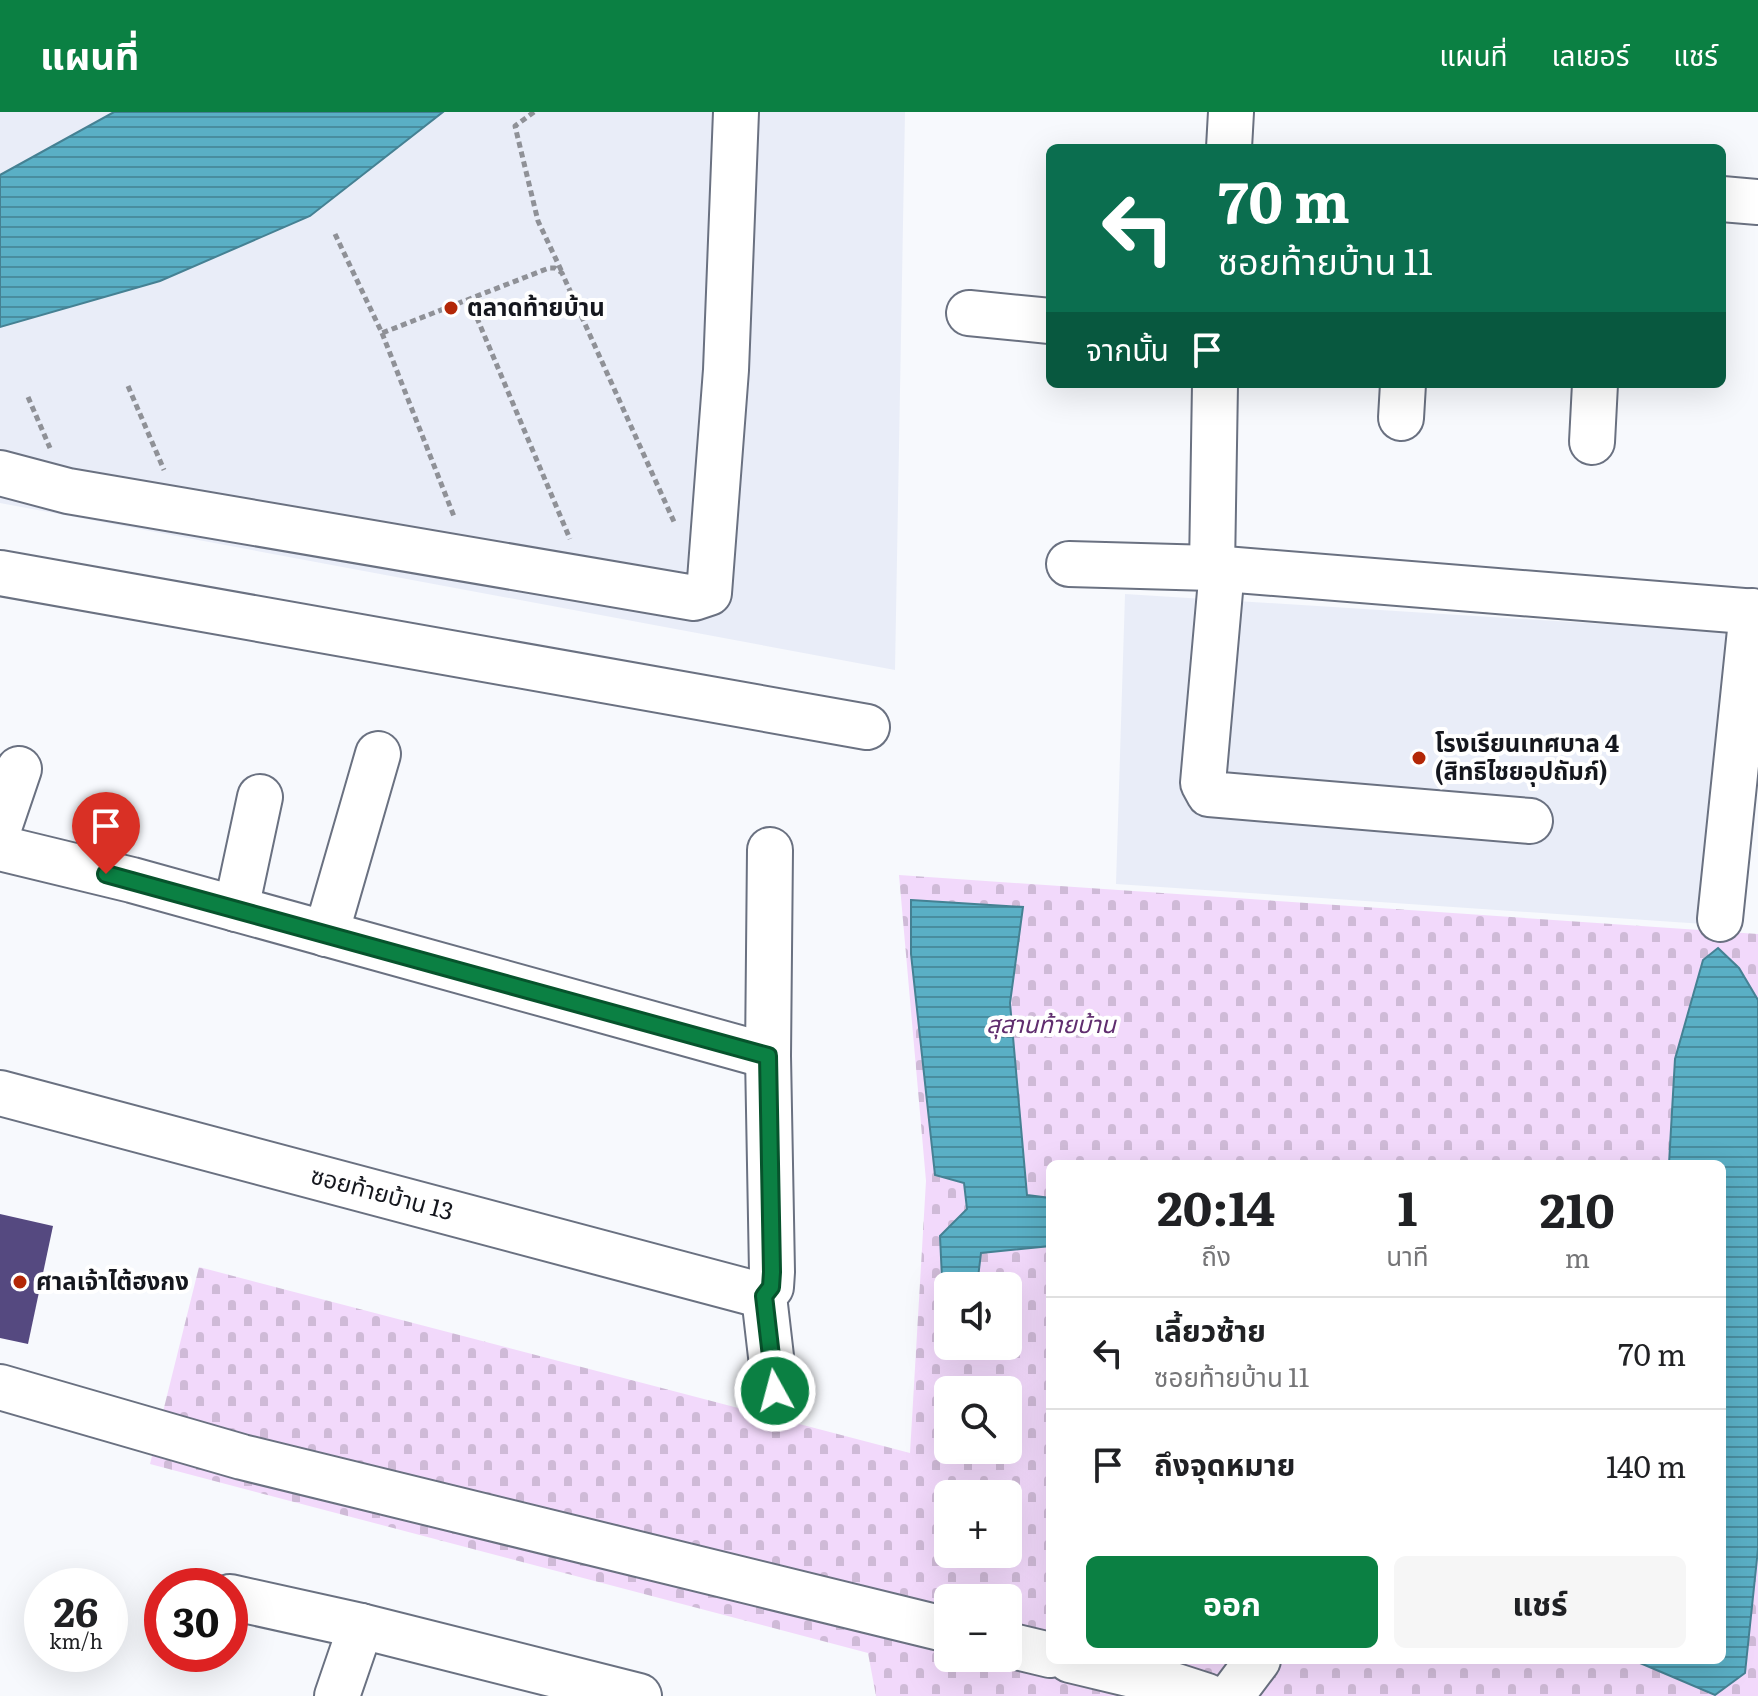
<!DOCTYPE html>
<html lang="th">
<meta charset="utf-8">
<style>
body{margin:0;font-family:Literata,"Noto Sans Thai",serif;background:#f6f6f6;color:#202124;height:100vh;display:flex;flex-direction:column;font-size:30px;white-space:nowrap}
*{box-sizing:border-box;margin:0}
p{font-size:26px;color:#757577}
.icon{flex:none;width:44px;height:44px;fill:none;stroke:currentColor;stroke-width:2;stroke-linecap:round;stroke-linejoin:round}
.map{position:relative;flex:1;overflow:hidden}
.details{position:absolute;left:1046px;top:1048px;width:680px;height:504px;display:flex;flex-direction:column;background:#fff;border-radius:12px;box-shadow:0 8px 32px #0002}
.details>*{flex:none}
.guide{position:absolute;left:1046px;top:32px;width:680px;height:244px;border-radius:12px;box-shadow:0 8px 32px #0002;background:#0b6e4f;color:#fff;overflow:hidden}
.buttons{position:absolute;left:934px;top:1160px;display:grid;gap:16px}
.buttons a{display:grid;place-items:center;width:88px;height:88px;border-radius:12px;background:#fff;box-shadow:0 8px 32px #0002;font-size:40px}
.speed{position:absolute;left:24px;top:1456px;display:flex;gap:16px;font-size:40px;font-weight:700;text-align:center}
.speed>*{display:grid;place-content:center;width:104px;height:104px;border-radius:50%;background:#fff;box-shadow:0 8px 32px #0002;line-height:1}
.speed small{font-size:20px;font-weight:400}
.speed .limit{border:12px solid #d22;background:#fff;color:#111}
.pin{position:absolute;display:grid;place-items:center;width:68px;height:68px;color:#fff;margin:-82px -34px;border-radius:50% 50% 50% 0;rotate:-45deg;box-shadow:0 0 8px #0007}
.pin .icon{rotate:45deg}
.me{position:absolute;width:88px;margin:-44px;rotate:353deg;stroke-linejoin:round;filter:drop-shadow(0 0 6px #0008)}
.turn{display:flex;align-items:center;gap:28px;height:168px;padding:0 40px;font-size:36px}
.turn .icon{width:104px;height:104px;stroke-width:2.5}
.turn b{display:block;font-size:56px;line-height:68px}
.then{display:flex;align-items:center;height:76px;padding:0 40px;background:#0003;gap:16px;font-size:30px}
.eta{display:flex;justify-content:space-evenly;align-items:center;height:136px;text-align:center}
.eta b{font-size:48px;font-weight:700;line-height:56px}
.button{display:flex;gap:16px;margin-top:auto;padding:16px 40px}
.button a{flex:1;height:92px;border-radius:12px;background:#0b8043;color:#fff;font-size:32px;font-weight:700;line-height:92px;text-align:center}
.button a+a{background:#f6f6f6;color:#202124}
ul{padding:0;list-style:none}
li{display:flex;align-items:center;gap:24px;height:112px;padding:0 40px;border-top:2px solid #e0e0e0}
li div{flex:1}
li b{display:block;font-size:30px}
li em{font-style:normal}
header{display:flex;align-items:center;gap:48px;box-sizing:border-box;height:112px;padding:0 40px;background:#0b8043;color:#fff}
header strong{font-size:38px}
nav{display:flex;gap:44px;margin-inline-start:auto;font-size:28px}
.map>svg:first-child{display:block}
.built{fill:#e9edf8}
.cemetery{fill:url(#cemetery-stones);fill-rule:evenodd}
.water{fill:url(#water-rules);stroke:#458193;stroke-width:2}
.building{fill:#554980}
.lines{fill:none;stroke-linecap:round;stroke-linejoin:round}
.minor-casing{stroke:#6a7181;stroke-width:48}
.path{stroke:#8f9197;stroke-width:5;stroke-dasharray:6 4;stroke-linecap:butt}
.minor{stroke:#fff;stroke-width:44}
.route-casing{stroke:#07532c;stroke-width:20}
.route{stroke:#0b8043;stroke-width:14}
.poi-dot{fill:#b32707;stroke:#fff;stroke-width:3}
.labels{text-anchor:middle;stroke-width:8;stroke-linejoin:round;paint-order:stroke}
.poi-label{font-size:24px;font-weight:bold;fill:#15171e;stroke:#fff;text-anchor:start}
.park-label{font-size:24px;font-style:italic;fill:#602e6f;stroke:#fff}
.street-label{font-size:24px;fill:#15171e;stroke:#fff}
</style>
<header>
<strong>แผนที่</strong>
<nav><a>แผนที่</a><a>เลเยอร์</a><a>แชร์</a></nav>
</header>
<div class="map">
<svg width="1758" height="1584" viewBox="0 0 1758 1584">
<defs>
<pattern id="cemetery-stones" width="16" height="16" patternUnits="userSpaceOnUse" patternTransform="scale(2)"><rect width="16" height="16" fill="#f2d9fb"/><path d="M2 7V4a2 2 0 0 1 4 0v3zM10 15v-3a2 2 0 0 1 4 0v3z" fill="#cfbad7"/></pattern>
<pattern id="water-rules" width="6" height="5" patternUnits="userSpaceOnUse" patternTransform="scale(2)"><rect width="6" height="5" fill="#5aafc5"/><path d="M0 2.5h6" fill="none" stroke="#498d9f"/></pattern>
</defs>
<rect width="100%" height="100%" fill="#f7f9fd"/>
<g class="built">
<path d="M0,0h905l-10,558 -895,-167z"/>
<path d="M1125,482l605,38 -26,292 -588,-40z"/>
</g>
<path class="cemetery" d="M899,763l859,59v762h-882l-8,-43 -718,-189 49,-197 711,186 16,-272zM1050,1052h672v496h-672zM948,1174h60v60h-60zM948,1278h60v60h-60zM948,1382h60v60h-60zM948,1486h60v60h-60z"/>
<g class="water">
<path d="M114,0h329l-133,104 -150,65 -160,46v-152z"/>
<path d="M911,788l112,7 -13,96 17,192 23,3v48l-69,7 -4,33h-29v38l-5,-24 -3,-64 27,-27 -3,-26 -29,-8 -24,-221z"/>
<path d="M1718,836l21,20 19,32v549l-13,124 -30,22 -82,-35h89v-496h-53l6,-105 28,-99z"/>
</g>
<path class="building" d="M0,1102l53,12 -25,118 -28,-6z"/>
<g class="lines">
<g class="minor-casing">
<g id="minor">
<path d="M1229,36l2,-36"/>
<path d="M1722,87l36,3"/>
<path d="M969,201l81,8"/>
<path d="M1401,306l2,-34"/>
<path d="M1592,330l3,-58"/>
<path d="M0,361l68,18 626,107 15,-5 17,-223 10,-258"/>
<path d="M1069,452l143,4 546,44"/>
<path d="M1212,456l3,-184"/>
<path d="M1222,457l-19,214 6,11 321,27"/>
<path d="M0,461l867,154"/>
<path d="M0,713l19,-56"/>
<path d="M0,736l132,32 636,176"/>
<path d="M770,738l-2,206 4,216 -1,15 -7,9 11,95"/>
<path d="M236,797l24,-112"/>
<path d="M1720,807l32,-308"/>
<path d="M326,822l52,-180"/>
<path d="M0,981l764,203"/>
<path d="M0,1275l242,70 706,173"/>
<path d="M230,1485l131,29 278,70"/>
<path d="M1008,1533l42,10"/>
<path d="M1070,1548l100,24 37,12"/>
<path d="M337,1584l24,-70"/>
<path d="M1231,1584l27,-36"/>
</g>
</g>
<g class="path">
<path d="M534,0l-19,14 23,95 24,51"/>
<path d="M335,122l47,99 167,-65h6l7,5 113,251"/>
<path d="M469,187l101,240"/>
<path d="M382,221l73,186"/>
<path d="M128,274l36,84"/>
<path d="M28,285l22,51"/>
</g>
<use href="#minor" class="minor"/>
</g>
<g class="lines">
<g class="route-casing">
<path id="route" d="M106,762l662,182 4,216 -1,15 -7,9 11,95"/>
</g>
<use href="#route" class="route"/>
</g>
<g class="poi-dot">
<circle cx="451" cy="196" r="8"/>
<circle cx="1419" cy="646" r="8"/>
<circle cx="20" cy="1170" r="8"/>
</g>
<g class="labels">
<g class="poi-label">
<text x="467" y="204">ตลาดท้ายบ้าน</text>
<text x="1435" y="640">โรงเรียนเทศบาล 4<tspan x="1435" dy="28">(สิทธิไชยอุปถัมภ์)</tspan></text>
<text x="36" y="1178">ศาลเจ้าไต้ฮงกง</text>
</g>
<g class="park-label">
<text x="1051" y="921">สุสานท้ายบ้าน</text>
</g>
<g class="street-label">
<text transform="translate(382 1082) rotate(15)" y="8">ซอยท้ายบ้าน 13</text>
</g>
</g>
</svg>
<div class="buttons">
<a><svg class="icon" aria-label="sound" viewBox="0 0 24 24"><path d="M4 9h4l5-4v14l-5-4H4zM17 9q2 3 0 6"/></svg></a>
<a><svg class="icon" aria-label="search" viewBox="0 0 24 24"><circle cx="10" cy="10" r="6"/><path d="M15 15l6 6"/></svg></a>
<a>+</a>
<a>−</a>
</div>
<div class="speed"><div>26<small>km/h</small></div><div class="limit">30</div></div>
<div class="pin" style="left:106px;top:762px;background:#d93025"><svg class="icon" aria-label="arrive" viewBox="0 0 24 24"><path d="M6 21V4h12l-3 4 3 4H6"/></svg></div>
<svg class="me" style="left:775px;top:1279px" viewBox="-20 -20 40 40"><circle r="17" fill="#0b8043" stroke="#fff" stroke-width="3"/><path d="M0-11L8 9 0 5-8 9z" fill="#fff"/></svg>
<div class="guide">
<div class="turn"><svg class="icon" aria-label="left" viewBox="0 0 24 24"><path d="M17 20v-9H6M10 6l-5 5 5 5"/></svg><div><b>70 m</b>ซอยท้ายบ้าน 11</div></div>
<div class="then">จากนั้น<svg class="icon" aria-label="arrive" viewBox="0 0 24 24"><path d="M6 21V4h12l-3 4 3 4H6"/></svg></div>
</div>
<section class="details">
<div class="eta">
<div><b>20:14</b><p>ถึง</p></div>
<div><b>1</b><p>นาที</p></div>
<div><b>210</b><p>m</p></div>
</div>
<ul>
<li><svg class="icon" aria-label="left" viewBox="0 0 24 24"><path d="M17 20v-9H6M10 6l-5 5 5 5"/></svg><div><b>เลี้ยวซ้าย</b><p>ซอยท้ายบ้าน 11</p></div><em>70 m</em></li>
<li><svg class="icon" aria-label="arrive" viewBox="0 0 24 24"><path d="M6 21V4h12l-3 4 3 4H6"/></svg><div><b>ถึงจุดหมาย</b></div><em>140 m</em></li>
</ul>
<div class="button"><a>ออก</a><a>แชร์</a></div>
</section>
</div>
